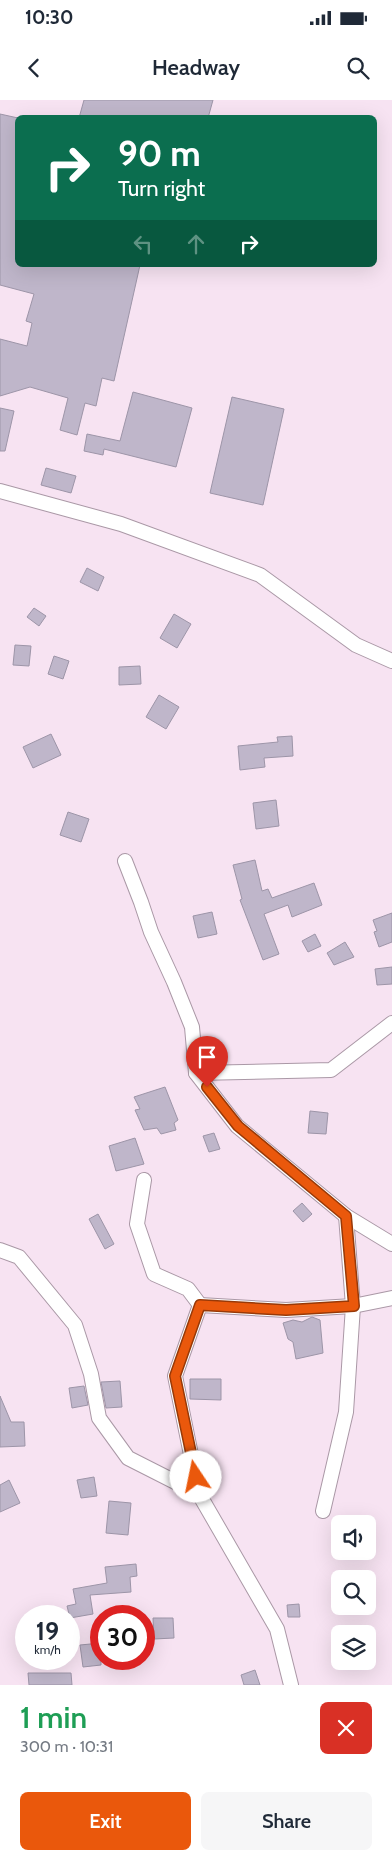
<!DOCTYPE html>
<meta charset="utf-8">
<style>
body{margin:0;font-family:Cabin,sans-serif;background:#f6f6f7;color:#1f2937;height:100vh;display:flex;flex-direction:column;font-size:19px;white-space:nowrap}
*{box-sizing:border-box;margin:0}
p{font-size:16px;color:#747a83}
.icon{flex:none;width:28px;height:28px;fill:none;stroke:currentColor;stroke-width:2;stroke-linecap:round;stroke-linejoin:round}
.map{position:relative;height:1585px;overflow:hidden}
.drawer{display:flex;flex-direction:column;background:#fff;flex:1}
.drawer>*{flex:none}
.banner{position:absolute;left:15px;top:15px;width:362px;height:152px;border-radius:8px;box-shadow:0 5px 20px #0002;background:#0b6e4f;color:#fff;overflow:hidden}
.controls{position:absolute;left:331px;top:1415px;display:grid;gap:10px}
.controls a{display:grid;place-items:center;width:45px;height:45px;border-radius:8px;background:#fff;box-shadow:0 5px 20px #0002;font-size:25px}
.speed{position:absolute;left:15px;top:1505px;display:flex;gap:10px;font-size:25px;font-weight:700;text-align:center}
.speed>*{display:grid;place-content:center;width:65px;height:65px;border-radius:50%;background:#fff;box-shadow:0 5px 20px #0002;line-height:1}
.speed small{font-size:12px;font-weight:400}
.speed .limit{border:8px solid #d22;background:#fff;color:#111}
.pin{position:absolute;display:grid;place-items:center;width:42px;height:42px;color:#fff;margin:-51px -21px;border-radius:50% 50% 50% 0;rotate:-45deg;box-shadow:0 0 5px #0007}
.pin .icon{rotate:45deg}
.me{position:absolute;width:55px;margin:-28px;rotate:349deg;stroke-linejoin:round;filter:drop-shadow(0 0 4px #0008)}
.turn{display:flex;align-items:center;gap:18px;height:105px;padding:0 20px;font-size:22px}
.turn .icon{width:65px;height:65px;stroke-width:2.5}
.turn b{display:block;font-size:35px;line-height:42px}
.lanes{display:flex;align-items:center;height:48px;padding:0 20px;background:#0003;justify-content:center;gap:25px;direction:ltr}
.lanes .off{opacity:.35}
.round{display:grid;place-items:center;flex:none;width:52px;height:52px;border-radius:8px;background:#f6f6f7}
.headline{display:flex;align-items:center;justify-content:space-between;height:85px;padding:0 20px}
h1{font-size:30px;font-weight:600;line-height:38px;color:#1e9e55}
.action{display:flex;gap:10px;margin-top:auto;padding:10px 20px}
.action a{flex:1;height:58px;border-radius:8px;background:#ea580c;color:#fff;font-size:20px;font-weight:600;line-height:58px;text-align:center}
.action a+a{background:#f6f6f7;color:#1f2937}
.status{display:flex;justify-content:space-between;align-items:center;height:35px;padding:0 25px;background:#fff;direction:ltr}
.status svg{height:14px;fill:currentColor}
header{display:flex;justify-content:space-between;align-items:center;height:65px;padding:0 20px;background:#fff;font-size:22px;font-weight:600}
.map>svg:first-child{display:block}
.building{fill:#bfb6ca;stroke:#9d95a8}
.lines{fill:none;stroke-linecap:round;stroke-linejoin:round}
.street-casing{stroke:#aa98a6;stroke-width:16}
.street{stroke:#fff;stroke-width:14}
.route-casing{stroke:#983908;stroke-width:12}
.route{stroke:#ea580c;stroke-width:9}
</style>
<div class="status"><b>10:30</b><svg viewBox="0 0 49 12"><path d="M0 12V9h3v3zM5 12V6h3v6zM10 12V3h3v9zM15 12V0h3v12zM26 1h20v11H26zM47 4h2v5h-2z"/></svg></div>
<header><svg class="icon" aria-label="back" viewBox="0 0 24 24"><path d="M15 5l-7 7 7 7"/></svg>Headway<svg class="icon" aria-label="search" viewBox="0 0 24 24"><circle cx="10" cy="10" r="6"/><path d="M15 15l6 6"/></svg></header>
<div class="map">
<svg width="392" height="1585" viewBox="0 0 392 1585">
<rect width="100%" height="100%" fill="#f7e3f2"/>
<g class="building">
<path d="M84,0h129l-5,18h-129z"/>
<path d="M0,14l18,4v147h122l-26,116 -12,-3 -6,28 -11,-3 -8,32 -17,-5 8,-32 -38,-11 -30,9v-57l27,7 5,-23 -6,-2 8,-27 -34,-9z"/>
<path d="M133,292l59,16 -16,59 -72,-18 -1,6 -19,-4 3,-17 33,7z"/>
<path d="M232,297l52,12 -21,96 -53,-12z"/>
<path d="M0,308l14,3 -9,40h-5z"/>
<path d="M46,368l30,8 -5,17 -30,-8z"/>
<path d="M87,468l17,9 -6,14 -18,-9z"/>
<path d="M34,508l12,8 -7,10 -12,-9z"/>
<path d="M174,514l17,10 -14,24 -17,-10z"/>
<path d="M15,545l16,1 -2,20 -16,-1z"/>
<path d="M54,556l15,5 -6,18 -15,-5z"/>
<path d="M140,566l1,18 -22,1v-18z"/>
<path d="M159,595l20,12 -13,22 -20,-12z"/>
<path d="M51,634l10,21 -28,13 -10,-21z"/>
<path d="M292,636l1,20 -29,2 1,9 -25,3 -2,-24 40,-4 -1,-5z"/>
<path d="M276,700l3,26 -23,3 -3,-26z"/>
<path d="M68,712l21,7 -8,23 -21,-7z"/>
<path d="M255,760l7,31 6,-2 4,9 42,-15 8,22 -30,12 -4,-12 -24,9 15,40 -16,6 -23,-60 2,-1 -9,-34z"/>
<path d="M212,812l5,22 -19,4 -5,-22z"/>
<path d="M392,813v29l-13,5 -5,-15 3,-1 -4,-11z"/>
<path d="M315,834l6,12 -13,6 -6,-11z"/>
<path d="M345,842l9,15 -20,8 -7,-12z"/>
<path d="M392,867v17l-15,1 -2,-16z"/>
<path d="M165,987l13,33 -4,3 2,7 -15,4 -4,-6 -13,2 -9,-20 5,-1 -6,-12z"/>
<path d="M310,1011l18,2 -2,21 -18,-1z"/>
<path d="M214,1033l6,16 -11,3 -6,-16z"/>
<path d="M135,1038l9,26 -28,7 -7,-25z"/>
<path d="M302,1103l10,11 -9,8 -10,-11z"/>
<path d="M98,1114l16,30 -9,5 -16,-30z"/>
<path d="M312,1217l8,3 3,33 -27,6 -3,-17 -5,-3 -5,-16 10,-3 9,2z"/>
<path d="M190,1279h31v21l-31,-1z"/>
<path d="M120,1281l2,26 -16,1 -5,-26z"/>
<path d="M84,1286l4,19 -16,3 -3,-20z"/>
<path d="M0,1296l11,26h13l1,24 -25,1z"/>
<path d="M94,1377l3,19 -16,2 -4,-18z"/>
<path d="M9,1380l11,23 -20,9v-27z"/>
<path d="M109,1401l22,2 -3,32 -22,-2z"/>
<path d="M136,1464l1,12 -7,1 1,15 -41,3 3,19 -23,4 -3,-12 9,-2 -3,-15 34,-6 -2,-16z"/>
<path d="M299,1504l1,13h-12l-1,-12z"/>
<path d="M153,1518h20l1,20 -20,1z"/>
<path d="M101,1543v22l-18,2 -3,-22z"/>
<path d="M255,1570l5,15h-16l-3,-10z"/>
<path d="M28,1573h43l1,12h-43z"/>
</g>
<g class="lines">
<g class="street-casing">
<g id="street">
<path d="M0,391l121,33 139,51 96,70 36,16"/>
<path d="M125,761l16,41 10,30 23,50 18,45 4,46 41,53 109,90 46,28"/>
<path d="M196,973l135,-3 61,-47"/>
<path d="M144,1080l-7,44 17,50 34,15 12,16 -25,71 24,118 78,135 14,56"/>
<path d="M0,1150l19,7 56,68 16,49 8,44 29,40 71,36"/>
<path d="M200,1205l86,5 67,-4 39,-8"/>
<path d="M323,1411l23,-99 7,-106 -7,-90"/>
</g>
</g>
<use href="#street" class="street"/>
</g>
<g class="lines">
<g class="route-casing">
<path id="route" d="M196,1377l-21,-101 25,-71 86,5 68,-4 -8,-90 -108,-90 -31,-39"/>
</g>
<use href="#route" class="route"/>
</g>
</svg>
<div class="controls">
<a><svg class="icon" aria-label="sound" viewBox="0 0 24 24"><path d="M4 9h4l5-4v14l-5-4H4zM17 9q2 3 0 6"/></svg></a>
<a><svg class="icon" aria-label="search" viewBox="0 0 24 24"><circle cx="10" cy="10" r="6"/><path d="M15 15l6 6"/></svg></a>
<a><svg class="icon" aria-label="layers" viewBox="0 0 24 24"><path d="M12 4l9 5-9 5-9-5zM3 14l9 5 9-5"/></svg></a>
</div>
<div class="speed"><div>19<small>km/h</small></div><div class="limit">30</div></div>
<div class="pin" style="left:207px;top:987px;background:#d93025"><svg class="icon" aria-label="arrive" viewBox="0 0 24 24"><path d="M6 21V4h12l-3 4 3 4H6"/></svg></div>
<svg class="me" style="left:196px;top:1377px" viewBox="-20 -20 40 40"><circle r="19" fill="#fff"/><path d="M0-13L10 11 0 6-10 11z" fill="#ea580c"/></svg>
<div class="banner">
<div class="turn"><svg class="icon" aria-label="right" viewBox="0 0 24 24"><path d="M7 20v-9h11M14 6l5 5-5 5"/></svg><div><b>90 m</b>Turn right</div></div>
<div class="lanes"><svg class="icon off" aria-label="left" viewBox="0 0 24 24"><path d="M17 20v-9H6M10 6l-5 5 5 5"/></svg><svg class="icon off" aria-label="ahead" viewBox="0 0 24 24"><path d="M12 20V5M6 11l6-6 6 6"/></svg><svg class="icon" aria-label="right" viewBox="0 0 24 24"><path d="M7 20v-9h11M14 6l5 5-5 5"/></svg></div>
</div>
</div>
<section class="drawer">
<div class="headline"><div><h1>1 min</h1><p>300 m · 10:31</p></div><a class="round" style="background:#d93025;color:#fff"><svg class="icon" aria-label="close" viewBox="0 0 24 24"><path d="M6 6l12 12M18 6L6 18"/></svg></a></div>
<div class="action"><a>Exit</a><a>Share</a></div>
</section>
